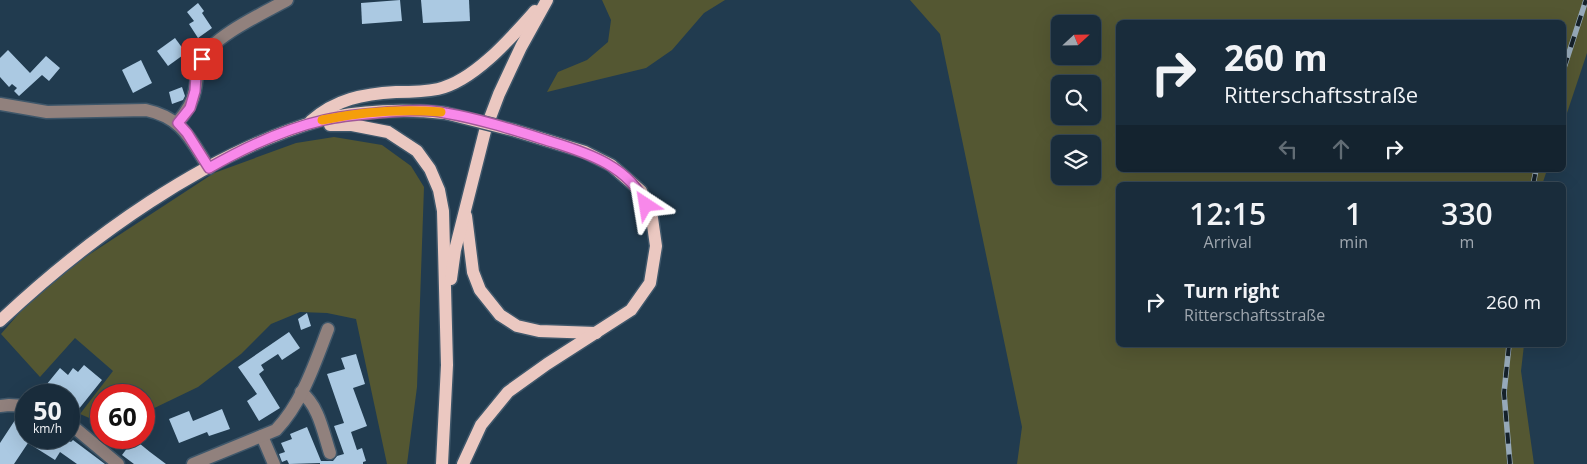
<!DOCTYPE html>
<meta charset="utf-8">
<style>
body{margin:0;font-family:"Open Sans",sans-serif;background:#223442;color:#f1f3f6;height:100vh;display:flex;flex-direction:column;font-size:19px;white-space:nowrap}
*{box-sizing:border-box;margin:0}
p{font-size:16px;color:#9fa7af}
.icon{flex:none;width:28px;height:28px;fill:none;stroke:currentColor;stroke-width:2;stroke-linecap:round;stroke-linejoin:round}
.map{position:relative;flex:1;overflow:hidden}
.sheet{position:absolute;left:1116px;top:182px;width:450px;height:165px;display:flex;flex-direction:column;background:#192c3b;border-radius:8px;box-shadow:0 5px 20px #0002,0 0 0 1px #374855}
.sheet>*{flex:none}
.top-card{position:absolute;left:1116px;top:20px;width:450px;height:152px;border-radius:8px;box-shadow:0 5px 20px #0002,0 0 0 1px #374855;background:#192c3b;color:#f1f3f6;overflow:hidden}
.needle{width:32px;rotate:68deg}
.buttons{position:absolute;left:1051px;top:15px;display:grid;gap:10px}
.buttons a{display:grid;place-items:center;width:50px;height:50px;border-radius:8px;background:#192c3b;box-shadow:0 5px 20px #0002,0 0 0 1px #374855;font-size:25px}
.speed{position:absolute;left:15px;top:384px;display:flex;gap:10px;font-size:25px;font-weight:700;text-align:center}
.speed>*{display:grid;place-content:center;width:65px;height:65px;border-radius:50%;background:#192c3b;box-shadow:0 5px 20px #0002,0 0 0 1px #374855;line-height:1}
.speed small{font-size:12px;font-weight:400}
.speed .limit{border:8px solid #d22;background:#fff;color:#111}
.pin{position:absolute;display:grid;place-items:center;width:42px;height:42px;color:#fff;margin:-21px;border-radius:10px;box-shadow:0 2px 8px #0006}
.me{position:absolute;width:55px;margin:-28px;rotate:327deg;stroke-linejoin:round;filter:drop-shadow(0 0 4px #0008)}
.turn{display:flex;align-items:center;gap:18px;height:105px;padding:0 25px;font-size:22px}
.turn .icon{width:65px;height:65px;stroke-width:2.5}
.turn b{display:block;font-size:35px;line-height:42px}
.lanes{display:flex;align-items:center;height:48px;padding:0 25px;background:#0003;justify-content:center;gap:25px;direction:ltr}
.lanes .off{opacity:.35}
.eta{display:flex;justify-content:space-evenly;align-items:center;height:85px;text-align:center}
.eta b{font-size:30px;font-weight:600;line-height:35px}
ul{padding:0;list-style:none}
li{display:flex;align-items:center;gap:15px;height:70px;padding:0 25px}
li div{flex:1}
li b{display:block;font-size:19px}
li em{font-style:normal}
.map>svg:first-child{display:block}
.green{fill:#545732;fill-rule:evenodd}
.building{fill:#abc9e2}
.lines{fill:none;stroke-linecap:round;stroke-linejoin:round}
.minor-casing{stroke:#3f576a;stroke-width:15}
.major-casing{stroke:#3f576a;stroke-width:15}
.minor{stroke:#91817d;stroke-width:12}
.major{stroke:#ebc8c1;stroke-width:12}
.rail-casing{stroke:#96a9b9;stroke-width:5.5}
.rail{stroke:#15212a;stroke-width:4;stroke-dasharray:11;stroke-linecap:butt}
.major-bridge-casing{stroke:#3f576a;stroke-width:15;stroke-linecap:butt}
.major-bridge{stroke:#ebc8c1;stroke-width:12}
.route-casing{stroke:#a15898;stroke-width:12}
.route{stroke:#f888ea;stroke-width:9}
.slow{stroke:#f59e0b;stroke-width:9}
</style>
<div class="map">
<svg width="1587" height="464" viewBox="0 0 1587 464">
<rect width="100%" height="100%" fill="#213b4f"/>
<g class="green">
<path d="M602,0h123l-21,13 -32,37 -26,18 -99,24 11,-20 29,-12 21,-18 3,-22z"/>
<path d="M910,0h677v53l-23,69v-100h-445v148h428l-5,15h-423v160h405l-3,26 13,93h-517l5,-37 -82,-393zM1060,24h32v32h-32zM1060,84h32v32h-32zM1060,144h32v32h-32z"/>
<path d="M334,137l48,8 29,21 13,21 -7,200 -10,77h-20l-31,-145 -29,-6 -27,-1 -29,12 -30,30 -43,33 -54,26v-18h-43v28l-21,-9 33,-43 -38,-33 -35,39 -39,-43 34,-39 52,-39 127,-83 82,-30z"/>
</g>
<g class="building">
<path d="M400,0l2,21 -40,3 -1,-21z"/>
<path d="M421,0h48l1,21 -47,2z"/>
<path d="M198,3l6,8 -2,2 10,15 -14,10 -9,-14 5,-3 -7,-9z"/>
<path d="M175,38l11,15 -18,13 -11,-15z"/>
<path d="M8,50l22,23 16,-17 14,12 -11,13 -7,-6 -23,21 -5,-5 3,-3 -5,-4 -3,3 -9,-10v-19z"/>
<path d="M141,60l11,23 -19,10 -11,-23z"/>
<path d="M182,87l3,9 -2,4 -11,4 -3,-12z"/>
<path d="M307,313l4,13 -10,4 -3,-11z"/>
<path d="M289,332l11,16 -18,12 -4,-6 -17,11 3,5 -5,4 21,34 -21,13 -12,-20 10,-7 -19,-27z"/>
<path d="M356,354l9,30 -12,4 14,38 -16,6 6,18 5,-2 4,13 -3,1v2h-43v-1l-31,1 -2,-4 -5,2 -3,-8 6,-2 -4,-9 11,-4 -2,-5 17,-7 14,34h12l4,-5 7,-2 -10,-28 10,-3 -17,-49 18,-5 -4,-11z"/>
<path d="M84,365l18,15 -28,35 -5,-4v-16h-20l-7,-5 18,-22 8,7 5,-7 5,4z"/>
<path d="M222,409l8,20 -21,7 -2,-4 -28,11 -10,-24 20,-8 4,10z"/>
<path d="M19,414l7,4v20h37l8,4 2,-2 32,24h-28l-17,-12 -5,8 -27,-17 -14,21h-14v-21z"/>
<path d="M134,439l16,13 16,12h-32l-12,-9z"/>
</g>
<g class="lines">
<g class="minor-casing">
<g id="minor">
<path d="M0,104l47,8 99,-2c37,8 44,29 63,58"/>
<path d="M177,123c9,-10 16,-20 18,-33 2,-11 2,-21 7,-31 11,-23 62,-46 85,-59"/>
<path d="M301,392c18,14 22,40 29,61"/>
<path d="M0,406l9,-1 17,1"/>
<path d="M69,423l49,41"/>
<path d="M262,436l12,28"/>
<path d="M193,464l83,-34c26,-27 39,-67 52,-101"/>
</g>
</g>
<g class="major-casing">
<g id="major">
<path d="M311,121c25,-22 52,-27 85,-29 14,0 28,0 42,-3 36,-8 73,-51 97,-78"/>
<path d="M330,125h22l36,7 29,19 13,18 9,21 4,21 4,154 -5,99"/>
<path d="M466,216l7,56 7,18 20,25 17,11 22,5 57,2"/>
<path d="M451,279l4,-29 30,-119 14,-37 22,-47 26,-47"/>
<path d="M0,321c87,-82 205,-168 321,-201 38,-10 86,-11 124,-7"/>
<path d="M463,464l18,-39 27,-33 39,-28 84,-54 19,-27 6,-37 -4,-28 -11,-27 -30,-26 -26,-13 -72,-22"/>
</g>
</g>
<use href="#minor" class="minor"/>
<use href="#major" class="major"/>
<g class="rail-casing">
<g id="rail">
<path d="M1564,68l22,-68"/>
<path d="M1533,185l3,-15"/>
<path d="M1509,345l-5,48 6,71"/>
</g>
</g>
<use href="#rail" class="rail"/>
<g class="major-bridge-casing">
<path id="major-bridge" d="M445,113l68,17"/>
</g>
<use href="#major-bridge" class="major-bridge"/>
</g>
<g class="lines">
<g class="route-casing">
<path id="route" d="M202,59l-6,16 -1,16 -5,17 -12,15 9,10 22,35c35,-20 75,-39 115,-48 21,-5 43,-6 64,-8 19,-1 39,-3 57,1 36,6 72,18 107,29 36,11 78,25 94,63"/>
</g>
<use href="#route" class="route"/>
<path class="slow" d="M322,120c39,-8 80,-11 119,-8"/>
</g>
</svg>
<div class="buttons">
<a><svg class="needle" viewBox="-14 -14 28 28"><path d="M0-13l5 13h-10z" fill="#e53935"/><path d="M0 13l5-13h-10z" fill="#9fa7af"/></svg></a>
<a><svg class="icon" aria-label="search" viewBox="0 0 24 24"><circle cx="10" cy="10" r="6"/><path d="M15 15l6 6"/></svg></a>
<a><svg class="icon" aria-label="layers" viewBox="0 0 24 24"><path d="M12 4l9 5-9 5-9-5zM3 14l9 5 9-5"/></svg></a>
</div>
<div class="speed"><div>50<small>km/h</small></div><div class="limit">60</div></div>
<div class="pin" style="left:202px;top:59px;background:#d93025"><svg class="icon" aria-label="arrive" viewBox="0 0 24 24"><path d="M6 21V4h12l-3 4 3 4H6"/></svg></div>
<svg class="me" style="left:646px;top:205px" viewBox="-20 -20 40 40"><path d="M0-17L14 15 0 8-14 15z" fill="#f888ea" stroke="#fff" stroke-width="4"/></svg>
<div class="top-card">
<div class="turn"><svg class="icon" aria-label="right" viewBox="0 0 24 24"><path d="M7 20v-9h11M14 6l5 5-5 5"/></svg><div><b>260 m</b>Ritterschaftsstraße</div></div>
<div class="lanes"><svg class="icon off" aria-label="left" viewBox="0 0 24 24"><path d="M17 20v-9H6M10 6l-5 5 5 5"/></svg><svg class="icon off" aria-label="ahead" viewBox="0 0 24 24"><path d="M12 20V5M6 11l6-6 6 6"/></svg><svg class="icon" aria-label="right" viewBox="0 0 24 24"><path d="M7 20v-9h11M14 6l5 5-5 5"/></svg></div>
</div>
<section class="sheet">
<div class="eta">
<div><b>12:15</b><p>Arrival</p></div>
<div><b>1</b><p>min</p></div>
<div><b>330</b><p>m</p></div>
</div>
<ul>
<li><svg class="icon" aria-label="right" viewBox="0 0 24 24"><path d="M7 20v-9h11M14 6l5 5-5 5"/></svg><div><b>Turn right</b><p>Ritterschaftsstraße</p></div><em>260 m</em></li>
</ul>
</section>
</div>
